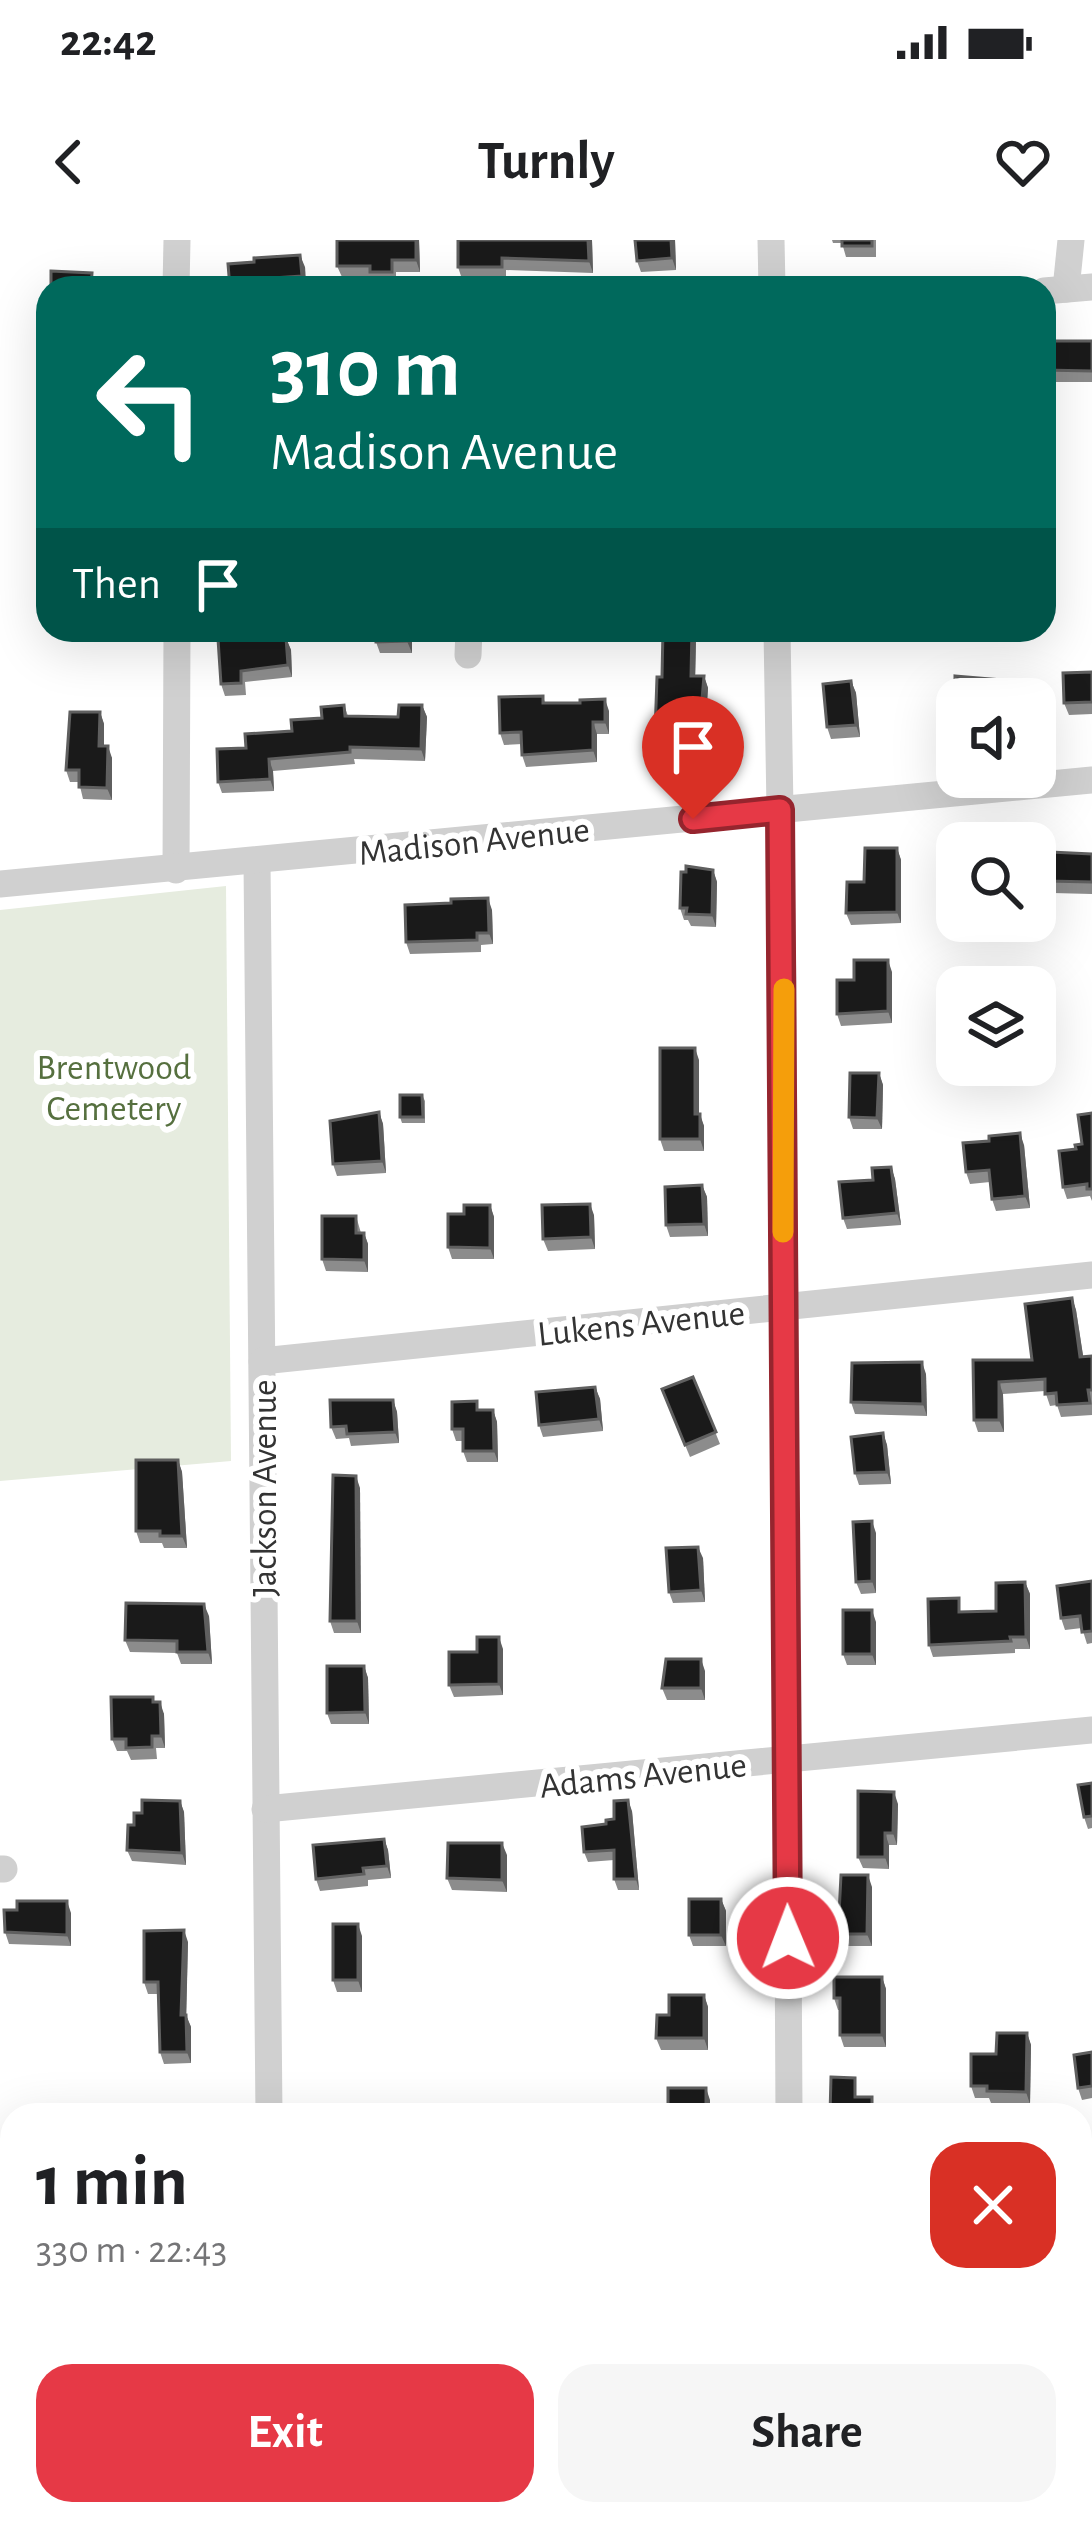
<!DOCTYPE html>
<meta charset="utf-8">
<style>
body{margin:0;font-family:"Alegreya Sans",sans-serif;background:#f6f6f6;color:#202124;height:100vh;display:flex;flex-direction:column;font-size:45px;white-space:nowrap}
*{box-sizing:border-box;margin:0}
p{font-size:39px;color:#757577}
.icon{flex:none;width:66px;height:66px;fill:none;stroke:currentColor;stroke-width:2;stroke-linecap:round;stroke-linejoin:round}
.map{position:relative;flex:1;overflow:hidden}
.details{position:absolute;left:0px;top:1863px;width:1092px;height:423px;display:flex;flex-direction:column;background:#fff;border-radius:36px 36px 0 0;box-shadow:0 12px 48px #0002}
.details>*{flex:none}
.hud{position:absolute;left:36px;top:36px;width:1020px;height:366px;border-radius:36px;box-shadow:0 12px 48px #0002;background:#00695c;color:#fff;overflow:hidden}
.fabs{position:absolute;left:936px;top:438px;display:grid;gap:24px}
.fabs a{display:grid;place-items:center;width:120px;height:120px;border-radius:24px;background:#fff;box-shadow:0 12px 48px #0002;font-size:60px}
.pin{position:absolute;display:grid;place-items:center;width:102px;height:102px;color:#fff;margin:-123px -51px;border-radius:50% 50% 50% 0;rotate:-45deg;box-shadow:0 0 12px #0007}
.pin .icon{rotate:45deg}
.me{position:absolute;width:132px;margin:-66px;rotate:359deg;stroke-linejoin:round;filter:drop-shadow(0 0 9px #0008)}
.turn{display:flex;align-items:center;gap:42px;height:252px;padding:0 36px;font-size:54px}
.turn .icon{width:156px;height:156px;stroke-width:2.5}
.turn b{display:block;font-size:84px;line-height:102px}
.then{display:flex;align-items:center;height:114px;padding:0 36px;background:#0003;gap:24px;font-size:45px}
.round{display:grid;place-items:center;flex:none;width:126px;height:126px;border-radius:36px;background:#f6f6f6}
.summary{display:flex;align-items:center;justify-content:space-between;height:204px;padding:0 36px}
h1{font-size:72px;font-weight:600;line-height:90px}
.button{display:flex;gap:24px;margin-top:auto;padding:24px 36px}
.button a{flex:1;height:138px;border-radius:36px;background:#e63946;color:#fff;font-size:48px;font-weight:600;line-height:138px;text-align:center}
.button a+a{background:#f6f6f6;color:#202124}
.status{display:flex;justify-content:space-between;align-items:center;height:84px;padding:0 60px;background:#fff;direction:ltr}
.status svg{height:33px;fill:currentColor}
header{display:flex;justify-content:space-between;align-items:center;height:156px;padding:0 36px;background:#fff;font-size:54px;font-weight:600}
.map>svg:first-child{display:block}
.green{fill:#e6ecdf}
.lines{fill:none;stroke-linecap:round;stroke-linejoin:round}
.street{stroke:#d0d0d0;stroke-width:27}
.wall{fill:#8c8c8c}
.shaded-wall{fill:#5f5f5f}
.building{fill:#1a1a1a;stroke:#5f5f5f;stroke-width:3}
.route-casing{stroke:#96252e;stroke-width:30}
.route{stroke:#e63946;stroke-width:21}
.slow{stroke:#f59e0b;stroke-width:21}
.labels{text-anchor:middle;stroke-width:12;stroke-linejoin:round;paint-order:stroke}
.street-label{font-size:36px;fill:#333;stroke:#fff}
.park-label{font-size:36px;fill:#56703f;stroke:#fff}
</style>
<div class="status"><b>22:42</b><svg viewBox="0 0 49 12"><path d="M0 12V9h3v3zM5 12V6h3v6zM10 12V3h3v9zM15 12V0h3v12zM26 1h20v11H26zM47 4h2v5h-2z"/></svg></div>
<header><svg class="icon" aria-label="back" viewBox="0 0 24 24"><path d="M15 5l-7 7 7 7"/></svg>Turnly<svg class="icon" aria-label="heart" viewBox="0 0 24 24"><path d="M12 20l-8-8c-3-5 5-10 8-4 3-6 11-1 8 4z"/></svg></header>
<div class="map">
<svg width="1092" height="2284" viewBox="0 0 1092 2284">
<rect width="100%" height="100%" fill="#fff"/>
<path class="green" d="M226,646l5,575 -231,20v-571z"/>
<g class="lines">
<g class="street">
<path d="M771,0l1,48"/>
<path d="M176,48l1,-48"/>
<path d="M1066,49l5,-49"/>
<path d="M1044,51l48,-4"/>
<path d="M777,390l6,360 6,1125"/>
<path d="M468,415l1,-25"/>
<path d="M257,622l12,1253"/>
<path d="M176,630l1,-240"/>
<path d="M0,644l1092,-104"/>
<path d="M262,1121l830,-86"/>
<path d="M265,1569l827,-79"/>
<path d="M0,1629h4"/>
<path d="M1080,1946l12,-2"/>
</g>
</g>
<g class="wall">
<path d="M337,0h82l1,32h-24v12h-22l-3,-7h-29l-5,-11z"/>
<path d="M592,0l1,33 -87,-3v9h-44l-4,-12z"/>
<path d="M635,0h40l1,30 -35,2 -4,-11z"/>
<path d="M832,0h44v17h-30l-4,-14h-9z"/>
<path d="M254,22l51,5 1,21h-76z"/>
<path d="M1044,101h48v41h-45l-3,-8z"/>
<path d="M376,390h36v23h-32l-4,-11z"/>
<path d="M663,390h45l-1,8h-11l-1,38h9l4,12 -4,58 -44,-1 -5,-11 7,-57z"/>
<path d="M286,398l5,12 1,27 -47,5 1,13 -21,1 -4,-12 49,-45z"/>
<path d="M1092,432v42l-23,1 -5,-12z"/>
<path d="M851,441l5,12 4,44 -29,2 -4,-12z"/>
<path d="M543,456l2,7 64,8v23h-12v28l-71,5 -4,-12v-11l-18,1 -4,-12z"/>
<path d="M344,465l4,11 50,1 24,-12 5,12 -2,44 -71,-2 1,5 -82,7 1,20 -52,2 -4,-11 28,-34 46,-17 30,-13z"/>
<path d="M100,472l4,12v22l8,12v42l-29,-1 -4,-17h-9l-4,-12z"/>
<path d="M897,608l4,12v63l-50,2 -5,-12 18,-31z"/>
<path d="M1092,614v40l-39,-1 -4,-12z"/>
<path d="M713,630l4,12 -1,45 -25,-1 -3,-6h-4l-4,-12z"/>
<path d="M451,663l41,7 1,34 -12,1v7l-71,2 -4,-12z"/>
<path d="M961,681h38l1,9 -22,2 -3,-9 -13,1z"/>
<path d="M892,732v51l-51,3 -4,-12 17,-34z"/>
<path d="M699,820v54l5,12v25h-40l-4,-12z"/>
<path d="M879,833l4,12 -1,44h-29l-4,-12z"/>
<path d="M422,855l3,6v22h-23l-2,-6z"/>
<path d="M379,872l4,12 3,49 -49,3 -4,-12z"/>
<path d="M1092,873v88l-2,-5 -23,3 -4,-12 13,-38 6,-5z"/>
<path d="M1024,905l6,63 -34,3 -4,-12 -2,-17 -20,2 -4,-12z"/>
<path d="M891,927l4,12 6,46 -54,4 -4,-11 30,-38z"/>
<path d="M702,945l5,12 1,39 -38,1 -4,-12z"/>
<path d="M490,965l4,12v42h-42l-4,-12 16,-33z"/>
<path d="M594,975l1,34 -47,2 -5,-12z"/>
<path d="M356,976l5,17h3l4,11v28l-42,-1 -4,-12z"/>
<path d="M1072,1058l4,12 7,46h9v59l-31,2 -4,-12 -7,1 -5,-15 -42,3 1,38h-26l-4,-12 -1,-60h59z"/>
<path d="M926,1134l1,42 -72,-2 -4,-12z"/>
<path d="M693,1137l27,67 -30,13 -28,-68z"/>
<path d="M595,1147l5,12 3,32 -60,6 -4,-12z"/>
<path d="M393,1160l4,12 2,31 -48,3 -2,-8 -13,1 -5,-12z"/>
<path d="M481,1170h12l4,12 1,40h-31l-4,-11v-10h-7l-4,-12z"/>
<path d="M883,1193l4,12 4,39 -32,1 -4,-12z"/>
<path d="M178,1220l4,12 5,76h-23l-2,-5h-22l-4,-12z"/>
<path d="M360,1248l1,145h-27l-4,-12z"/>
<path d="M876,1293v60l-15,1 -5,-12z"/>
<path d="M703,1318l2,44 -32,1 -4,-11z"/>
<path d="M1092,1341v62l-5,1 -5,-16 -17,2 -4,-12z"/>
<path d="M1025,1342l5,12v55h-15v4l-82,4 -4,-12 35,-33 32,-1z"/>
<path d="M209,1376l3,48h-31l-4,-11 -47,-1 -5,-12z"/>
<path d="M876,1382v43h-29l-4,-11z"/>
<path d="M503,1409v46l-49,2 -5,-12 28,-33z"/>
<path d="M364,1426l4,12 1,46h-38l-4,-11z"/>
<path d="M705,1431v29h-38l-5,-12z"/>
<path d="M155,1462l9,12 1,34h-9l1,11 -26,1 -4,-9h-10l-5,-12z"/>
<path d="M1092,1543v45l-4,1 -4,-12z"/>
<path d="M180,1561l4,11 2,53 -54,-4 -5,-11 7,-25 8,-12z"/>
<path d="M898,1564l-1,41h-8v24l-26,-1 -5,-11z"/>
<path d="M632,1571l7,79h-21l-4,-11v-19l-26,2 -4,-10 22,-28z"/>
<path d="M384,1599l4,11 3,28 -23,2v6l-48,5 -4,-12z"/>
<path d="M507,1615v37l-55,-2 -5,-12z"/>
<path d="M872,1647v59h-29l-5,-12z"/>
<path d="M721,1659l5,12v35h-33l-4,-11z"/>
<path d="M17,1670l54,3v33l-62,-2 -4,-12z"/>
<path d="M362,1696v56h-25l-4,-12z"/>
<path d="M188,1702l-2,73 5,12v36l-27,1 -4,-12 -2,-58h-10l-4,-12z"/>
<path d="M882,1737l4,12v58h-42l-4,-12v-25h-2l-4,-12z"/>
<path d="M704,1755l4,12v43h-47l-5,-12z"/>
<path d="M1027,1793l4,12 -1,59 -39,-1 -2,-5h-14l-4,-12 25,-32z"/>
<path d="M1092,1812v46l-10,2 -4,-12z"/>
<path d="M1080,2043h12v52l-12,1z"/>
</g>
<g class="shaded-wall">
<path d="M416,0h3l1,32 -4,-12z"/>
<path d="M588,0h4l1,33 -4,-12z"/>
<path d="M671,0h4l1,30 -4,-12z"/>
<path d="M300,15l5,12 1,21 -4,-12z"/>
<path d="M407,390h5v23l-5,-12z"/>
<path d="M692,390l4,8 -1,50 -4,-12z"/>
<path d="M286,398l5,12 1,27 -4,-12z"/>
<path d="M704,436l4,12 -4,58 -5,-11z"/>
<path d="M851,441l5,12 4,44 -4,-12z"/>
<path d="M605,459l4,12v23l-4,-12z"/>
<path d="M422,465l5,12 -2,44 -4,-12z"/>
<path d="M100,472l4,12v34l-5,-12z"/>
<path d="M593,482l4,12v28l-4,-12z"/>
<path d="M108,506l4,12v42l-5,-12z"/>
<path d="M269,519l4,12 1,20 -4,-12z"/>
<path d="M897,608l4,12v63l-4,-11z"/>
<path d="M713,630l4,12 -1,45 -4,-12z"/>
<path d="M488,658l4,12 1,34 -4,-11z"/>
<path d="M888,720l4,12v51l-4,-12z"/>
<path d="M695,808l4,12v66l-4,-12z"/>
<path d="M879,833l4,12 -1,44 -5,-11z"/>
<path d="M379,872l4,12 3,49 -4,-12z"/>
<path d="M700,874l4,12v25l-4,-12z"/>
<path d="M1020,893l4,12 6,63 -5,-12z"/>
<path d="M891,927l4,12 6,46 -4,-12z"/>
<path d="M702,945l5,12 1,39 -4,-12z"/>
<path d="M590,964l4,11 1,34 -4,-12z"/>
<path d="M490,965l4,12v42l-4,-11z"/>
<path d="M364,993l4,11v28l-4,-12z"/>
<path d="M1072,1058l4,12 9,58 -5,-11z"/>
<path d="M922,1122l4,12 1,42 -4,-12z"/>
<path d="M999,1142l4,12 1,38 -5,-12z"/>
<path d="M595,1147l5,12 3,32 -4,-12z"/>
<path d="M393,1160l4,12 2,31 -4,-11z"/>
<path d="M493,1170l4,12 1,40 -4,-11z"/>
<path d="M883,1193l4,12 4,39 -4,-12z"/>
<path d="M178,1220l4,12 5,76 -5,-12z"/>
<path d="M356,1236l4,12 1,145 -4,-12z"/>
<path d="M872,1281l4,12v60l-4,-12z"/>
<path d="M698,1307l5,11 2,44 -4,-12z"/>
<path d="M1025,1342l5,12v55l-4,-12z"/>
<path d="M204,1364l5,12 3,48 -4,-12z"/>
<path d="M872,1370l4,12v43l-4,-11z"/>
<path d="M499,1397l4,12v46l-4,-11z"/>
<path d="M701,1419l4,12v29l-4,-12z"/>
<path d="M364,1426l4,12 1,46 -4,-12z"/>
<path d="M160,1462l4,12 1,34 -4,-12z"/>
<path d="M894,1552l4,12 -1,41 -4,-12z"/>
<path d="M628,1560l4,11 7,79 -3,-11z"/>
<path d="M180,1561l4,11 2,53 -4,-12z"/>
<path d="M885,1593l4,12v24l-4,-12z"/>
<path d="M384,1599l4,11 3,28 -4,-12z"/>
<path d="M502,1603l5,12v37l-5,-12z"/>
<path d="M868,1635l4,12v59l-5,-12z"/>
<path d="M721,1659l5,12v35l-5,-11z"/>
<path d="M67,1661l4,12v33l-4,-11z"/>
<path d="M358,1684l4,12v56l-4,-12z"/>
<path d="M184,1690l4,12 -2,85 -5,-12z"/>
<path d="M882,1737l4,12v58l-4,-12z"/>
<path d="M704,1755l4,12v43l-4,-12z"/>
<path d="M186,1775l5,12v36l-4,-11z"/>
<path d="M1027,1793l4,12 -1,59 -4,-12z"/>
<path d="M706,1848l4,12v15h-4z"/>
</g>
<g class="building">
<path d="M337,0h79v20h-24v12h-22v-6h-33z"/>
<path d="M458,0h130l1,21 -87,-3v9h-44z"/>
<path d="M635,0h36l1,18 -35,3z"/>
<rect x="842" y="0" width="30" height="6"/>
<path d="M300,15l2,21 -28,2 1,10h-45l-2,-24 26,-2v-4z"/>
<path d="M51,31l41,2 -1,15h-40z"/>
<path d="M1044,101h48v30l-48,-1z"/>
<path d="M232,390h34v10l20,-2 2,27 -47,6v12l-20,1 -3,-45 15,-1z"/>
<path d="M376,390h31v11l-31,1z"/>
<path d="M663,390h29l-1,46h13l-5,59 -44,-1 2,-57h5z"/>
<path d="M1092,432v30l-28,1 -1,-30z"/>
<path d="M955,436l46,4v19h-44v11h-2z"/>
<path d="M851,441l5,44 -29,2 -4,-43z"/>
<path d="M543,456v7h37v-3l25,-1v23h-12v28l-71,5 -1,-23 -21,1 -1,-36z"/>
<path d="M344,465l1,11 53,1 1,-12h23l-1,44 -71,-2v5l-81,7 1,20 -52,3 -1,-33 29,-1 -1,-14 47,-3 -1,-11 31,-2 -1,-11z"/>
<path d="M70,472h30l-1,34h9l-1,42 -28,-1v-17h-13z"/>
<path d="M865,608h32v64l-51,1 1,-31h17z"/>
<path d="M1050,612l42,2v28l-43,-1z"/>
<path d="M957,622v37l-3,-36z"/>
<path d="M686,626l27,4 -1,45 -26,-1 1,-6h-7l1,-36h5z"/>
<path d="M488,658l1,35h-12v7l-71,2 -1,-37 46,-2v-4z"/>
<path d="M854,720h34v51l-51,3v-34h17z"/>
<path d="M660,808h35v66h5v25h-40z"/>
<path d="M850,833h29l-2,45 -28,-1z"/>
<path d="M400,855h22l1,22h-23z"/>
<path d="M379,872l3,49 -49,3 -3,-43z"/>
<path d="M1092,873v76h-5v-5l-24,3 -4,-36 17,-2 -1,-4 7,-1 -4,-29z"/>
<path d="M1020,893l5,63 -33,3 -3,-29 -23,2 -3,-29 26,-2v-5z"/>
<path d="M891,927l6,46 -54,5 -4,-36 34,-2 -1,-12z"/>
<path d="M702,945l2,39 -38,1 -1,-38z"/>
<path d="M590,964l1,33 -48,2 -1,-34z"/>
<path d="M464,965h26v43l-42,-1v-33h16z"/>
<path d="M322,976h34v17h8v27l-42,-1z"/>
<path d="M1072,1058l8,59 12,-1v34h-4l2,13 -33,2 -1,-12 -11,1v-15l-46,3v38h-25l-1,-60h59l-7,-56z"/>
<path d="M922,1122l1,42 -72,-2 1,-39z"/>
<path d="M693,1137l23,55 -31,13 -23,-56z"/>
<path d="M595,1147l4,32 -60,6 -3,-33z"/>
<path d="M330,1160h63l2,32 -48,2 -1,-8 -15,1z"/>
<path d="M477,1161v9h16l1,41h-31v-22h-11v-27z"/>
<path d="M883,1193l4,39 -32,1 -4,-36z"/>
<path d="M136,1220h42l4,76h-22v-5h-24z"/>
<path d="M333,1235l23,1 1,145h-27z"/>
<path d="M872,1281v60l-16,1 -3,-60z"/>
<path d="M698,1307l3,43 -32,2 -3,-44z"/>
<path d="M1092,1341v50l-10,1 -2,-16 -19,2 -4,-32z"/>
<path d="M1025,1342l1,55h-16l1,4 -82,4 -1,-46 31,-1v14l37,-1v-28z"/>
<path d="M126,1363l78,1 4,48h-31v-11l-52,-1z"/>
<rect x="843" y="1370" width="29" height="44"/>
<path d="M477,1397h22v47l-50,1v-33h28z"/>
<path d="M666,1419h35v29h-39z"/>
<path d="M327,1426h37l1,46 -38,1z"/>
<path d="M111,1457h42v5h7l1,34h-9v11l-26,1v-9h-14z"/>
<path d="M1092,1543v33l-8,1 -6,-32z"/>
<path d="M858,1551l36,1 -1,41h-8v24h-27z"/>
<path d="M142,1560l38,1 2,52 -55,-3 1,-25h6v-12h8z"/>
<path d="M628,1560l8,79h-22v-29l-30,2 -2,-25 24,-3v-4l8,-1v-18z"/>
<path d="M384,1599l3,27 -24,2 1,6 -48,5 -3,-34z"/>
<path d="M448,1603h54v37l-55,-2z"/>
<path d="M841,1635h27l-1,59h-29z"/>
<rect x="689" y="1659" width="32" height="36"/>
<path d="M17,1661h50v34l-62,-3 -1,-22h13z"/>
<rect x="333" y="1684" width="25" height="56"/>
<path d="M184,1690l-3,85h5l1,37h-27l-2,-70h-14v-51z"/>
<path d="M834,1737h48v58h-42v-37h-6z"/>
<path d="M669,1755h35v43h-48l1,-23h12z"/>
<path d="M997,1793h30l-1,59 -39,-1v-5h-16v-32h25z"/>
<path d="M1092,1812v34l-14,2 -4,-33z"/>
<path d="M831,1837l24,1v19h17v18h-42z"/>
<rect x="668" y="1848" width="38" height="27"/>
<rect x="1080" y="2043" width="12" height="41"/>
</g>
<g class="lines">
<g class="route-casing">
<path id="route" d="M693,579l87,-9 8,1128"/>
</g>
<use href="#route" class="route"/>
<path class="slow" d="M783,992l1,-243"/>
</g>
<g class="labels">
<g class="street-label">
<text transform="translate(474 600) rotate(-6)" y="13">Madison Avenue</text>
<text transform="translate(641 1082) rotate(-6)" y="13">Lukens Avenue</text>
<text transform="translate(263 1248) rotate(-90)" y="13">Jackson Avenue</text>
<text transform="translate(643 1534) rotate(-6)" y="13">Adams Avenue</text>
</g>
<g class="park-label">
<text x="114" y="839">Brentwood<tspan x="114" dy="41">Cemetery</tspan></text>
</g>
</g>
</svg>
<div class="fabs">
<a><svg class="icon" aria-label="sound" viewBox="0 0 24 24"><path d="M4 9h4l5-4v14l-5-4H4zM17 9q2 3 0 6"/></svg></a>
<a><svg class="icon" aria-label="search" viewBox="0 0 24 24"><circle cx="10" cy="10" r="6"/><path d="M15 15l6 6"/></svg></a>
<a><svg class="icon" aria-label="layers" viewBox="0 0 24 24"><path d="M12 4l9 5-9 5-9-5zM3 14l9 5 9-5"/></svg></a>
</div>
<div class="pin" style="left:693px;top:579px;background:#d93025"><svg class="icon" aria-label="arrive" viewBox="0 0 24 24"><path d="M6 21V4h12l-3 4 3 4H6"/></svg></div>
<svg class="me" style="left:788px;top:1698px" viewBox="-20 -20 40 40"><circle r="17" fill="#e63946" stroke="#fff" stroke-width="3"/><path d="M0-11L8 9 0 5-8 9z" fill="#fff"/></svg>
<div class="hud">
<div class="turn"><svg class="icon" aria-label="left" viewBox="0 0 24 24"><path d="M17 20v-9H6M10 6l-5 5 5 5"/></svg><div><b>310 m</b>Madison Avenue</div></div>
<div class="then">Then<svg class="icon" aria-label="arrive" viewBox="0 0 24 24"><path d="M6 21V4h12l-3 4 3 4H6"/></svg></div>
</div>
<section class="details">
<div class="summary"><div><h1>1 min</h1><p>330 m · 22:43</p></div><a class="round" style="background:#d93025;color:#fff"><svg class="icon" aria-label="close" viewBox="0 0 24 24"><path d="M6 6l12 12M18 6L6 18"/></svg></a></div>
<div class="button"><a>Exit</a><a>Share</a></div>
</section>
</div>
